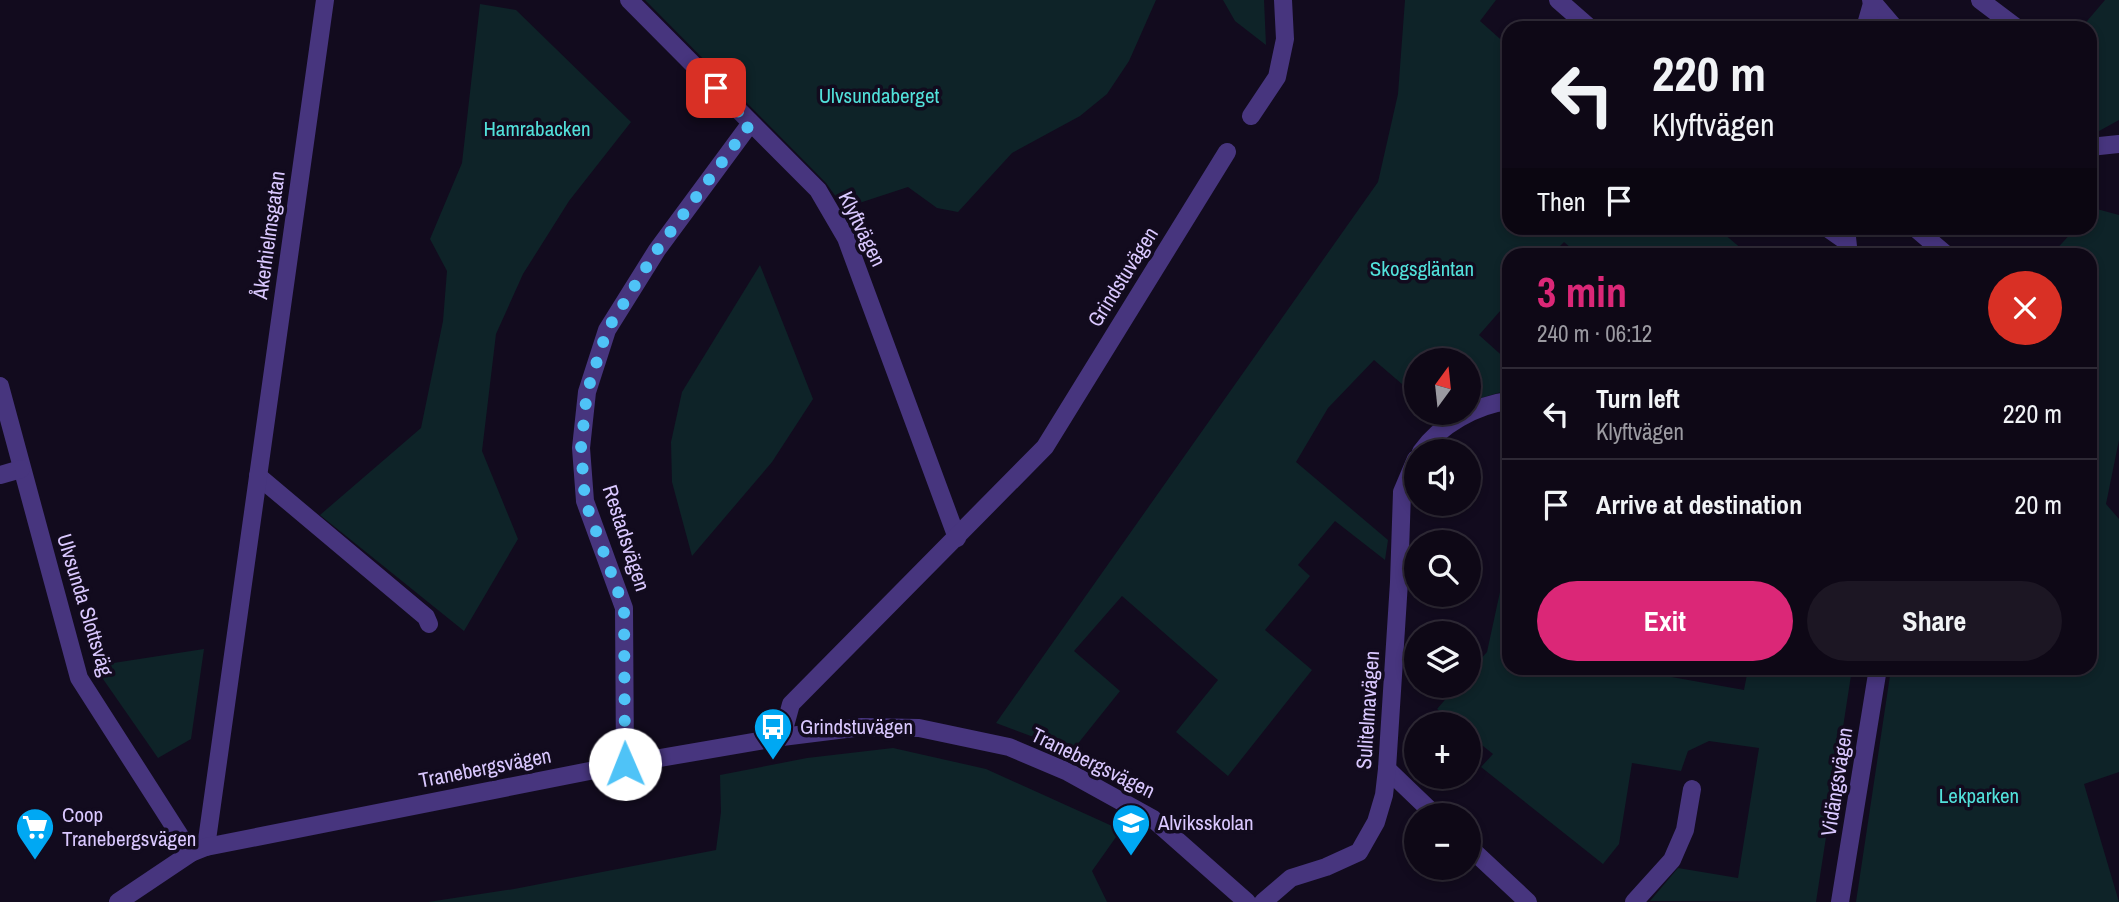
<!DOCTYPE html>
<meta charset="utf-8">
<style>
body{margin:0;font-family:"Archivo Narrow",sans-serif;background:#1c1623;color:#f1f3f6;height:100vh;display:flex;flex-direction:column;font-size:26px;white-space:nowrap}
*{box-sizing:border-box;margin:0}
p{font-size:23px;color:#9b9aa1}
.icon{flex:none;width:38px;height:38px;fill:none;stroke:currentColor;stroke-width:2;stroke-linecap:round;stroke-linejoin:round}
.map{position:relative;flex:1;overflow:hidden}
.drawer{position:absolute;left:1502px;top:248px;width:595px;height:427px;display:flex;flex-direction:column;background:#0e0816;border-radius:21px;box-shadow:0 4px 10px #0003,0 0 0 2px #2e2935}
.drawer>*{flex:none}
.top-card{position:absolute;left:1502px;top:21px;width:595px;height:214px;border-radius:21px;box-shadow:0 4px 10px #0003,0 0 0 2px #2e2935;background:#0e0816;color:#f1f3f6;overflow:hidden}
.needle{width:46px;rotate:15deg}
.controls{position:absolute;left:1404px;top:348px;display:grid;gap:14px}
.controls a{display:grid;place-items:center;width:77px;height:77px;border-radius:50%;background:#0e0816;box-shadow:0 4px 10px #0003,0 0 0 2px #2e2935;font-size:35px}
.pin{position:absolute;display:grid;place-items:center;width:60px;height:60px;color:#fff;margin:-30px;border-radius:14px;box-shadow:0 4px 10px #0006}
.me{position:absolute;width:77px;margin:-38px;rotate:359deg;stroke-linejoin:round;filter:drop-shadow(0 0 5px #0008)}
.turn{display:flex;align-items:center;gap:24px;height:147px;padding:0 35px;font-size:32px}
.turn .icon{width:91px;height:91px;stroke-width:2.5}
.turn b{display:block;font-size:49px;line-height:60px}
.then{display:flex;align-items:center;height:66px;padding:0 35px;background:#0003;gap:14px;font-size:26px}
.round{display:grid;place-items:center;flex:none;width:74px;height:74px;border-radius:37px;background:#1c1623}
.headline{display:flex;align-items:center;justify-content:space-between;height:119px;padding:0 35px}
h1{font-size:42px;font-weight:800;line-height:52px;color:#db2777}
.action{display:flex;gap:14px;margin-top:auto;padding:14px 35px}
.action a{flex:1;height:80px;border-radius:42px;background:#db2777;color:#fff;font-size:28px;font-weight:800;line-height:80px;text-align:center}
.action a+a{background:#1c1623;color:#f1f3f6}
ul{padding:0;list-style:none}
li{display:flex;align-items:center;gap:21px;height:91px;padding:0 35px;border-top:2px solid #2e2935}
li div{flex:1}
li b{display:block;font-size:26px}
li em{font-style:normal}
.map>svg:first-child{display:block}
.green{fill:#0e2328}
.lines{fill:none;stroke-linecap:round;stroke-linejoin:round}
.minor{stroke:#47357e;stroke-width:18}
.route{stroke:#4fc3f7;stroke-width:12;stroke-dasharray:0 21.6}
.labels{text-anchor:middle;stroke-width:7;stroke-linejoin:round;paint-order:stroke}
.park-label{font-size:21px;fill:#52e1db;stroke:#120b1e}
.street-label{font-size:21px;fill:#dac8ff;stroke:#120b1e}
.poi-label{font-size:21px;fill:#dac8ff;stroke:#120b1e;text-anchor:start}
</style>
<div class="map">
<svg width="2119" height="902" viewBox="0 0 2119 902">
<rect width="100%" height="100%" fill="#120b1e"/>
<g class="green">
<path d="M645,0h511l-27,61 -22,33 -27,22 -68,37 -54,59 -21,-4 -29,-21 -64,21 -18,-25z"/>
<path d="M1223,0h41l2,45 -31,-24z"/>
<path d="M1405,0h91l-16,21 28,25v182h209l32,27h-170l-15,-13 -13,13 -43,1v46l-29,33 29,26v29l-40,12v-42h-52v36l-42,-36 -46,48 -32,54 92,78 -3,20 -50,-39 -37,44 12,11 -45,54 47,40 -84,106 -52,-44 42,-52 -96,-84 -48,55 46,40 -44,55 -13,2 -67,-25 382,-541 20,-88z"/>
<path d="M2105,0h14v120l-29,16v-108h-23l6,-7 9,6z"/>
<path d="M480,4l36,6 115,112 -62,79 -46,73 -27,60 -14,117 36,88 -54,92 -144,-116 101,-87 22,-107 4,-50 -17,-32 32,-76z"/>
<path d="M2093,208l26,7v225l-13,64 13,15v253l-35,12 35,118h-263l35,-233 199,-1v-412l-39,-1 25,-27h14v-16z"/>
<path d="M760,265l53,134 -41,63 -80,94 -20,-74 -1,-40 11,-50z"/>
<path d="M1508,555v113l119,1 117,21 4,-21h104l-36,233 -166,-1 28,-33 60,10 21,-130 -50,-7 -21,10 -7,20 -49,-8 -13,81 -16,20 -122,-97 12,-13 -25,-20v-10h-12l-19,-15 20,-23h11v-13l19,-21z"/>
<path d="M204,649l-13,90 -33,19 -64,-92z"/>
<path d="M893,748l93,21 135,61 -29,41 15,31h-679l86,-13 202,-39 5,-38 -1,-37 87,-17z"/>
</g>
<g class="lines">
<g class="minor">
<path d="M629,0l189,190 28,48 111,300"/>
<path d="M1558,0l32,28"/>
<path d="M1871,0l24,28"/>
<path d="M1980,0l37,28"/>
<path d="M1865,28l8,-28"/>
<path d="M1251,116l26,-39 8,-38 -2,-39"/>
<path d="M2090,147l29,-3"/>
<path d="M1827,228l20,14"/>
<path d="M1846,228l3,28"/>
<path d="M1915,228l33,28"/>
<path d="M0,386l79,292 112,175"/>
<path d="M1421,452c19,-27 55,-47 87,-51"/>
<path d="M0,475l21,-6"/>
<path d="M258,476l168,141 3,7"/>
<path d="M782,737l9,-33 254,-257 182,-295"/>
<path d="M625,764l-1,-156 -39,-107 -4,-53 6,-56 20,-62 50,-80 93,-126"/>
<path d="M1387,769l49,47"/>
<path d="M1468,846l60,56"/>
<path d="M206,847l119,-847"/>
<path d="M118,902l73,-49 15,-6 419,-83 157,-27 80,-10 57,1 90,19 59,25 85,47 94,83"/>
<path d="M1263,902l28,-24 35,-11 33,-15 17,-30 8,-27 3,-26 12,-187 3,-90 14,-33"/>
<path d="M1634,902l38,-42 13,-30 7,-41"/>
<path d="M1840,902l38,-234"/>
</g>
</g>
<g class="lines">
<path class="route" d="M625,764l-1,-156 -39,-107 -4,-53 6,-56 20,-62 50,-80 93,-126 -34,-36"/>
</g>
<defs>
<g id="bus-pin" transform="scale(2.0125)"><path d="M0 17L-7.5 6A9.5 9.5 0 1 1 7.5 6Z" fill="#00a8f3" stroke="#120b1e"/><path d="M-5-6H5V4H4V6H2V4H-2V6H-4V4H-5ZM-3.5-4V0h7V-4ZM-3.5 1.2v1.5H-2V1.2ZM2 1.2v1.5H3.5V1.2Z" fill="#fff"/></g>
<g id="school-pin" transform="scale(2.0125)"><path d="M0 17L-7.5 6A9.5 9.5 0 1 1 7.5 6Z" fill="#00a8f3" stroke="#120b1e"/><path d="M0-5L7-2L0 1L-7-2ZM-4 1L0 2.5L4 1V4Q0 6-4 4Z" fill="#fff"/></g>
<g id="supermarket-pin" transform="scale(2.0125)"><path d="M0 17L-7.5 6A9.5 9.5 0 1 1 7.5 6Z" fill="#00a8f3" stroke="#120b1e"/><path d="M-6-5.5h2.5l.6 2H6L4.5 2H-2.5L-4.4-4H-6ZM-1.5 3.2a1.3 1.3 0 1 0 .1 0ZM3 3.2a1.3 1.3 0 1 0 .1 0Z" fill="#fff"/></g>
</defs>
<g fill-rule="evenodd">
<use href="#bus-pin" x="773" y="727"/>
<use href="#school-pin" x="1131" y="823"/>
<use href="#supermarket-pin" x="35" y="827"/>
</g>
<g class="labels">
<g class="park-label">
<text x="879" y="103">Ulvsundaberget</text>
<text x="537" y="136">Hamrabacken</text>
<text x="1422" y="276">Skogsgläntan</text>
<text x="1979" y="803">Lekparken</text>
</g>
<g class="street-label">
<text transform="translate(862 229) rotate(64)" y="7">Klyftvägen</text>
<text transform="translate(269 235) rotate(-82)" y="7">Åkerhielmsgatan</text>
<text transform="translate(1123 277) rotate(-58)" y="7">Grindstuvägen</text>
<text transform="translate(626 538) rotate(72)" y="7">Restadsvägen</text>
<text transform="translate(85 605) rotate(73)" y="7">Ulvsunda Slottsväg</text>
<text transform="translate(1368 710) rotate(-86)" y="7">Sulitelmavägen</text>
<text transform="translate(1093 763) rotate(26)" y="7">Tranebergsvägen</text>
<text transform="translate(485 768) rotate(-11)" y="7">Tranebergsvägen</text>
<text transform="translate(1837 782) rotate(-81)" y="7">Vidängsvägen</text>
</g>
<g class="poi-label">
<text x="800" y="734">Grindstuvägen</text>
<text x="62" y="822">Coop<tspan x="62" dy="24">Tranebergsvägen</tspan></text>
<text x="1158" y="830">Alviksskolan</text>
</g>
</g>
</svg>
<div class="controls">
<a><svg class="needle" viewBox="-14 -14 28 28"><path d="M0-13l5 13h-10z" fill="#e53935"/><path d="M0 13l5-13h-10z" fill="#9b9aa1"/></svg></a>
<a><svg class="icon" aria-label="sound" viewBox="0 0 24 24"><path d="M4 9h4l5-4v14l-5-4H4zM17 9q2 3 0 6"/></svg></a>
<a><svg class="icon" aria-label="search" viewBox="0 0 24 24"><circle cx="10" cy="10" r="6"/><path d="M15 15l6 6"/></svg></a>
<a><svg class="icon" aria-label="layers" viewBox="0 0 24 24"><path d="M12 4l9 5-9 5-9-5zM3 14l9 5 9-5"/></svg></a>
<a>+</a>
<a>−</a>
</div>
<div class="pin" style="left:716px;top:88px;background:#d93025"><svg class="icon" aria-label="arrive" viewBox="0 0 24 24"><path d="M6 21V4h12l-3 4 3 4H6"/></svg></div>
<svg class="me" style="left:625px;top:764px" viewBox="-20 -20 40 40"><circle r="19" fill="#fff"/><path d="M0-13L10 11 0 6-10 11z" fill="#4fc3f7"/></svg>
<div class="top-card">
<div class="turn"><svg class="icon" aria-label="left" viewBox="0 0 24 24"><path d="M17 20v-9H6M10 6l-5 5 5 5"/></svg><div><b>220 m</b>Klyftvägen</div></div>
<div class="then">Then<svg class="icon" aria-label="arrive" viewBox="0 0 24 24"><path d="M6 21V4h12l-3 4 3 4H6"/></svg></div>
</div>
<section class="drawer">
<div class="headline"><div><h1>3 min</h1><p>240 m · 06:12</p></div><a class="round" style="background:#d93025;color:#fff"><svg class="icon" aria-label="close" viewBox="0 0 24 24"><path d="M6 6l12 12M18 6L6 18"/></svg></a></div>
<ul>
<li><svg class="icon" aria-label="left" viewBox="0 0 24 24"><path d="M17 20v-9H6M10 6l-5 5 5 5"/></svg><div><b>Turn left</b><p>Klyftvägen</p></div><em>220 m</em></li>
<li><svg class="icon" aria-label="arrive" viewBox="0 0 24 24"><path d="M6 21V4h12l-3 4 3 4H6"/></svg><div><b>Arrive at destination</b></div><em>20 m</em></li>
</ul>
<div class="action"><a>Exit</a><a>Share</a></div>
</section>
</div>
